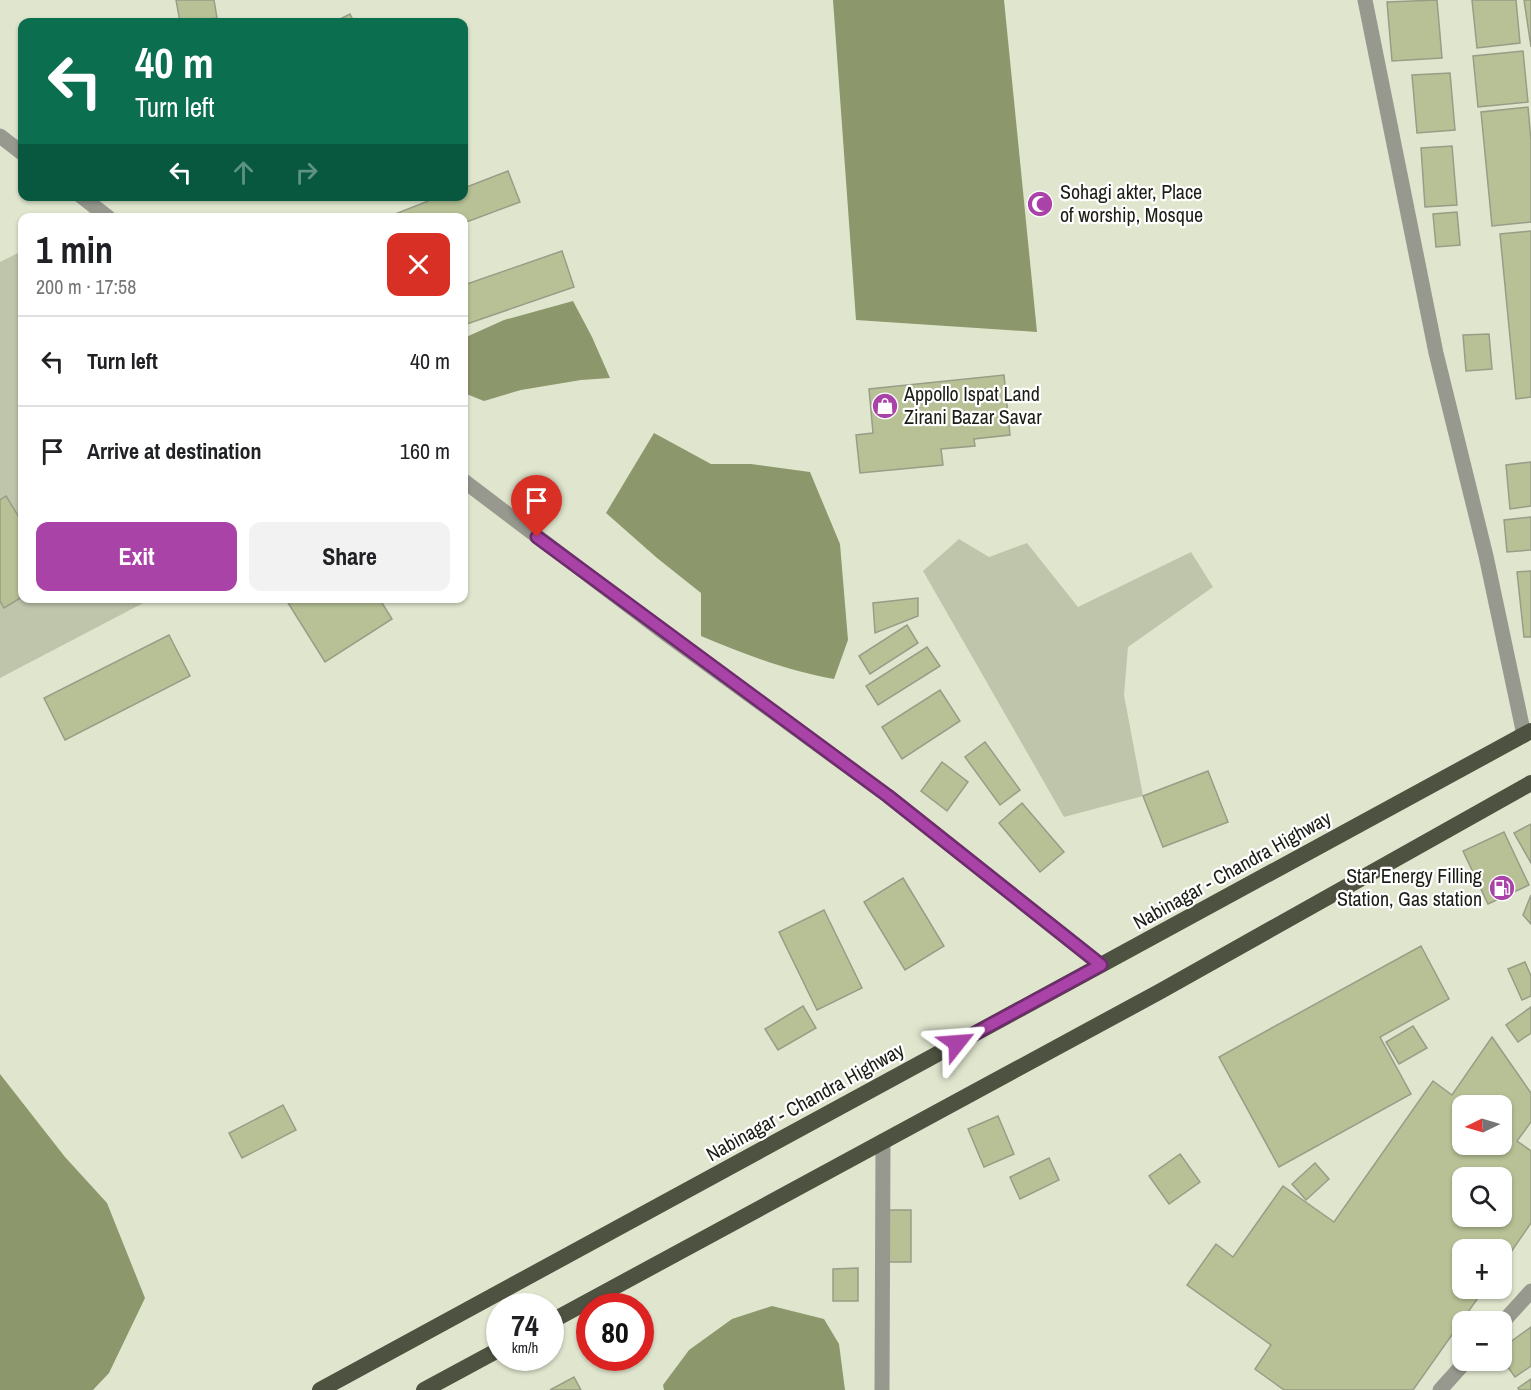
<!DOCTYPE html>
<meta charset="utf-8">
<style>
body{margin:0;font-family:"Archivo Narrow",sans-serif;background:#f2f2f2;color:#202124;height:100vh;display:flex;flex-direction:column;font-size:22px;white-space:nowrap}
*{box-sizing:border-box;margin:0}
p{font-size:20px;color:#757577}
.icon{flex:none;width:33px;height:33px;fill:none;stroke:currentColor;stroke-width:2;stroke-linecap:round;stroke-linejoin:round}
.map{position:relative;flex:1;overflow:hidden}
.drawer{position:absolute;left:18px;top:213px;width:450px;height:390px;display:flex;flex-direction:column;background:#fff;border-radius:12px;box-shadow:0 2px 4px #0004}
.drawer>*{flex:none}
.guide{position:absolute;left:18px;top:18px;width:450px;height:183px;border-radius:12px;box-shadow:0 2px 4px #0004;background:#0b6e4f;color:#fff;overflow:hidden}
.needle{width:39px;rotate:265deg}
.tools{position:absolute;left:1452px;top:1095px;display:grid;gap:12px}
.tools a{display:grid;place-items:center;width:60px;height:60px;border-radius:12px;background:#fff;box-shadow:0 2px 4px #0004;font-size:30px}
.speed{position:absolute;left:486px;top:1293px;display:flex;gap:12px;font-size:30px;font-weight:700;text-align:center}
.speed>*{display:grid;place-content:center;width:78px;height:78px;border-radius:50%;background:#fff;box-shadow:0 2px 4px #0004;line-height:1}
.speed small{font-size:15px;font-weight:400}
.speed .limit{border:9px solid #d22;background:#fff;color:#111}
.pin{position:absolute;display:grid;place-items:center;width:51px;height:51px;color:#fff;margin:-62px -26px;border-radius:50% 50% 50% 0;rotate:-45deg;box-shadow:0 0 6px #0007}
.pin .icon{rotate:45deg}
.me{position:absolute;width:66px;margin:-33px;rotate:62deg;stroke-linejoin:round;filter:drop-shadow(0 0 4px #0008)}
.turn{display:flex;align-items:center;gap:21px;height:126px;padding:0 18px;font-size:27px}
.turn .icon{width:78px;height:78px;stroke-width:2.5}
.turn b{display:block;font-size:42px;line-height:51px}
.lanes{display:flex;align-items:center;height:57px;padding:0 18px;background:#0003;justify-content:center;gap:30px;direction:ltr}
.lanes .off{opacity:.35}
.round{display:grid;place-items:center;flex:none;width:63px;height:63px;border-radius:12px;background:#f2f2f2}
.headline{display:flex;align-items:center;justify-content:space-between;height:102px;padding:0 18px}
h1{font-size:36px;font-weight:800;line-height:45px}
.primary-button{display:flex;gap:12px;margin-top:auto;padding:12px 18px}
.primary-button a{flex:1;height:69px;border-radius:12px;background:#aa43a7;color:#fff;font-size:24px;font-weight:800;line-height:69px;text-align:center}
.primary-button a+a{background:#f2f2f2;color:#202124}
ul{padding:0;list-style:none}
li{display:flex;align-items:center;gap:18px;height:90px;padding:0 18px;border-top:2px solid #e0e0e0}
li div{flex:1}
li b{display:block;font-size:22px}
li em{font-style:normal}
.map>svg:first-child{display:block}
.green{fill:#bec5aa}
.water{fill:#8d976c}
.building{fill:#b7c195;stroke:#979d87;stroke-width:1.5;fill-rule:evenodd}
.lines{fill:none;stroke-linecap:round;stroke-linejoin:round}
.service{stroke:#97998f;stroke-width:15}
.minor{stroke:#97998f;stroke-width:15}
.trunk{stroke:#4e5240;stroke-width:16}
.route-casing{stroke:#6e2c6d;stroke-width:15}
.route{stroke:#aa43a7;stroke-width:10}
.labels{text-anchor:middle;stroke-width:4.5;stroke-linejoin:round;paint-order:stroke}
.poi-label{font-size:20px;fill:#1c1e15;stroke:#fff;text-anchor:start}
.street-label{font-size:20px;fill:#1c1e15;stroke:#fff}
</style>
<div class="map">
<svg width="1531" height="1390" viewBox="0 0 1531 1390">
<rect width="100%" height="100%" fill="#e0e6ce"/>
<g class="green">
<path d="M22,251v347l129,1 -151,79v-416z"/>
<path d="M959,539l30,18 38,-14 51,64 113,-55 22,35 -85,60 -4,48 19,101 -79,21 -141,-246z"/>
</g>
<g class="water">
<path d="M833,0h171l33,332 -181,-12z"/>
<path d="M573,301l19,36 18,41 -29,2 -60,10 -37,11 -20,-8v-55l40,-18z"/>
<path d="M654,433l57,31h40l59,8 30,72 8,96 -14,39c-47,-8 -90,-25 -133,-43v-43l-44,-35 -51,-45z"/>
<path d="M0,1074l65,83 42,46 38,95 -36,75 -16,17h-93z"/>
<path d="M772,1306l52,13 15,25 6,46h-181l-1,-5 26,-35 43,-31z"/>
</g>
<g class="building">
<path d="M176,0h38l3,18 -37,4z"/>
<path d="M1437,0l5,58 -50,3 -5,-59z"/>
<path d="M1472,0h44l4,43 -43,5z"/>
<path d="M1524,0h7v47z"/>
<path d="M350,14l4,8h-20z"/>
<path d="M1523,51l5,51 -50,5 -5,-51z"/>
<path d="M1450,73l5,57 -38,3 -5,-58z"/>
<path d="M1528,107l3,34v81l-39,4 -11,-114z"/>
<path d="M1452,146l5,59 -32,2 -4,-59z"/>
<path d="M508,171l12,31 -56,21v-5h-79l56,-22h23v-8z"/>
<path d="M1457,212l3,33 -24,2 -3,-33z"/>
<path d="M1531,231v166l-15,2 -16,-165z"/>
<path d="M562,251l12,36 -110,38v-40z"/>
<path d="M1489,334l3,35 -26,2 -3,-36z"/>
<path d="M1004,375l6,60 -36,4 1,7 -34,3 2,16 -83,8 -4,-38 17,-2 -4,-44z"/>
<path d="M1531,462v44l-21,3 -4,-44z"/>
<path d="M6,496l16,26v75l-18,11 -4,-7v-101z"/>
<path d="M1531,517v33l-24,2 -3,-32z"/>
<path d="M1531,571v66h-7l-7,-65z"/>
<path d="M285,598h94l13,21 -67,43z"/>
<path d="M918,598v18l-43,17 -2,-30z"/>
<path d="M907,625l11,18 -48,31 -11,-18z"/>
<path d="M169,635l21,41 -125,64 -21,-42z"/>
<path d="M927,647l13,19 -62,39 -12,-19z"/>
<path d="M940,690l20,31 -58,38 -20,-32z"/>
<path d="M985,742l35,48 -20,15 -35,-48z"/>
<path d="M942,762l26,20 -21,29 -26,-20z"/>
<path d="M1208,771l20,51 -65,25 -20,-51z"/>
<path d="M1022,803l42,49 -24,20 -41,-49z"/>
<path d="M1531,824v39l-17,-30z"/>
<path d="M1504,832l25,53 -41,19 -25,-53z"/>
<path d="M903,878l41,68 -39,24 -41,-68z"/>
<path d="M1531,895v29l-8,-9z"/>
<path d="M824,910l38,78 -45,22 -38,-78z"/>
<path d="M1421,946l28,53 -69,38 31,57 -132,73 -60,-110z"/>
<path d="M1525,962l6,14v20l-9,4 -14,-31z"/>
<path d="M803,1006l13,22 -38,22 -13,-21z"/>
<path d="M1531,1007v26l-13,9 -12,-17z"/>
<path d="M1413,1026l14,22 -28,16 -13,-22z"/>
<path d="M1492,1037l39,56v29l-14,19 14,10v72l-29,42v-15h-40v38h23l-72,102h-129l-29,-21 16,-24 -84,-60 29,-41 17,13 50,-71 51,36 99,-141 19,14zM1462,1106h40v38h-40zM1462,1178h40v38h-40z"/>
<path d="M283,1105l13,25 -54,28 -13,-25z"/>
<path d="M998,1116l16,38 -30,13 -16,-38z"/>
<path d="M1180,1154l20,28 -31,22 -20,-28z"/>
<path d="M1049,1158l10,22 -39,19 -10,-22z"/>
<path d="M1315,1163l14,16 -23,21 -14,-16z"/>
<path d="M884,1210h27v52h-26z"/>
<path d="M858,1268v33h-25v-32z"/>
<path d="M1531,1327v39l-16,11 -13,-18v-11z"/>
<path d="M574,1377l7,13h-31z"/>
<path d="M1531,1379v11h-12l-1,-2z"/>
</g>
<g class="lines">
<g class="service">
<path d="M1502,1323l29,-32"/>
<path d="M1440,1390l27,-30"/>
</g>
<g class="minor">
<path d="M1365,0l71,353 50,203 38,179"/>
<path d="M0,136l22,17"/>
<path d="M81,196l28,22"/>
<path d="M464,481l202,153 222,162 213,169"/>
<path d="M882,1390l1,-249"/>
</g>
<g class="trunk">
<path d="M550,1322l609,-330 372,-209"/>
<path d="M320,1390l1211,-659"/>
<path d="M424,1390l76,-41"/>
</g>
</g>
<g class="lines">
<g class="route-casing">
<path id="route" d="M537,537l351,259 213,169 -144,78"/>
</g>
<use href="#route" class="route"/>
</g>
<defs>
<g id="mosque-disc" transform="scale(1.35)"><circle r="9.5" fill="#aa43a7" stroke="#fff"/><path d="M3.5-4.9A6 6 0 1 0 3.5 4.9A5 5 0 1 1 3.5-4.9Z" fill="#fff"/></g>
<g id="shop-disc" transform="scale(1.35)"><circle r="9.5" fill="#aa43a7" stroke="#fff"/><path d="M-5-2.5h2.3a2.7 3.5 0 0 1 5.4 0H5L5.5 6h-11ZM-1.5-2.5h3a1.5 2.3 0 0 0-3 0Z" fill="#fff"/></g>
<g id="fuel-disc" transform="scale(1.35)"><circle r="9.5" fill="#aa43a7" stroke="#fff"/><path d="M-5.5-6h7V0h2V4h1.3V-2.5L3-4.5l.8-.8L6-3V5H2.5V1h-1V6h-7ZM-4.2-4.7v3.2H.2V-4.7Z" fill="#fff"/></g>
</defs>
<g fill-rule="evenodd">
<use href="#mosque-disc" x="1040" y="204"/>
<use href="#shop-disc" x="885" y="406"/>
<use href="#fuel-disc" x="1502" y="888"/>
</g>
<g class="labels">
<g class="poi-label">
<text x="1060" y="199">Sohagi akter, Place<tspan x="1060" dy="23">of worship, Mosque</tspan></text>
<text x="904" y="401">Appollo Ispat Land<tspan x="904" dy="23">Zirani Bazar Savar</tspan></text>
<text x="1482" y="883" text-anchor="end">Star Energy Filling<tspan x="1482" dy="23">Station, Gas station</tspan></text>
</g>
<g class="street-label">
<text transform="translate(1232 870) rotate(-29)" y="7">Nabinagar - Chandra Highway</text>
<text transform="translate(805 1102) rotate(-29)" y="7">Nabinagar - Chandra Highway</text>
</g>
</g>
</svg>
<div class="tools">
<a><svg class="needle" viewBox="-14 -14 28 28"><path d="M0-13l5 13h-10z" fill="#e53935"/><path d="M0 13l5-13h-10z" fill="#757577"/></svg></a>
<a><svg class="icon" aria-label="search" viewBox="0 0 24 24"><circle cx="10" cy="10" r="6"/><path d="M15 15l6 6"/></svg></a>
<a>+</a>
<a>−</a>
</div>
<div class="speed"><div>74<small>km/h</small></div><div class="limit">80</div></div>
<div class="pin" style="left:537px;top:537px;background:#d93025"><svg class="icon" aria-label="arrive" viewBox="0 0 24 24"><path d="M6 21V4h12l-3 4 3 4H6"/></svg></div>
<svg class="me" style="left:957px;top:1043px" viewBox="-20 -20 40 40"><path d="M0-17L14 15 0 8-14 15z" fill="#aa43a7" stroke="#fff" stroke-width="4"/></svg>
<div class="guide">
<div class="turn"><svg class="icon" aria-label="left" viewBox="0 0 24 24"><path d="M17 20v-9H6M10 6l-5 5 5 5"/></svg><div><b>40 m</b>Turn left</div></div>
<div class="lanes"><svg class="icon" aria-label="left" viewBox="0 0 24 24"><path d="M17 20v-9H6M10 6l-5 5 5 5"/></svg><svg class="icon off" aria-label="ahead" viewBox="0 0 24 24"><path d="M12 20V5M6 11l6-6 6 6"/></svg><svg class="icon off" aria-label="right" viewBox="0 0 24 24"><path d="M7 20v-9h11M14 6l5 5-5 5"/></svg></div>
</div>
<section class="drawer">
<div class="headline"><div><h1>1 min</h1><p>200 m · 17:58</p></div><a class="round" style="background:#d93025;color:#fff"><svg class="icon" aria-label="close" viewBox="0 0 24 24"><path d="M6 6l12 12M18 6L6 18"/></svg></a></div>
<ul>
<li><svg class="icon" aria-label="left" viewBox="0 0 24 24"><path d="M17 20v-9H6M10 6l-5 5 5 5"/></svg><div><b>Turn left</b></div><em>40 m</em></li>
<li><svg class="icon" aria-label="arrive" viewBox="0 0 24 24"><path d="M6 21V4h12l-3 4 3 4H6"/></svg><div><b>Arrive at destination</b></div><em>160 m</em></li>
</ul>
<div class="primary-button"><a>Exit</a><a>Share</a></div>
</section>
</div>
